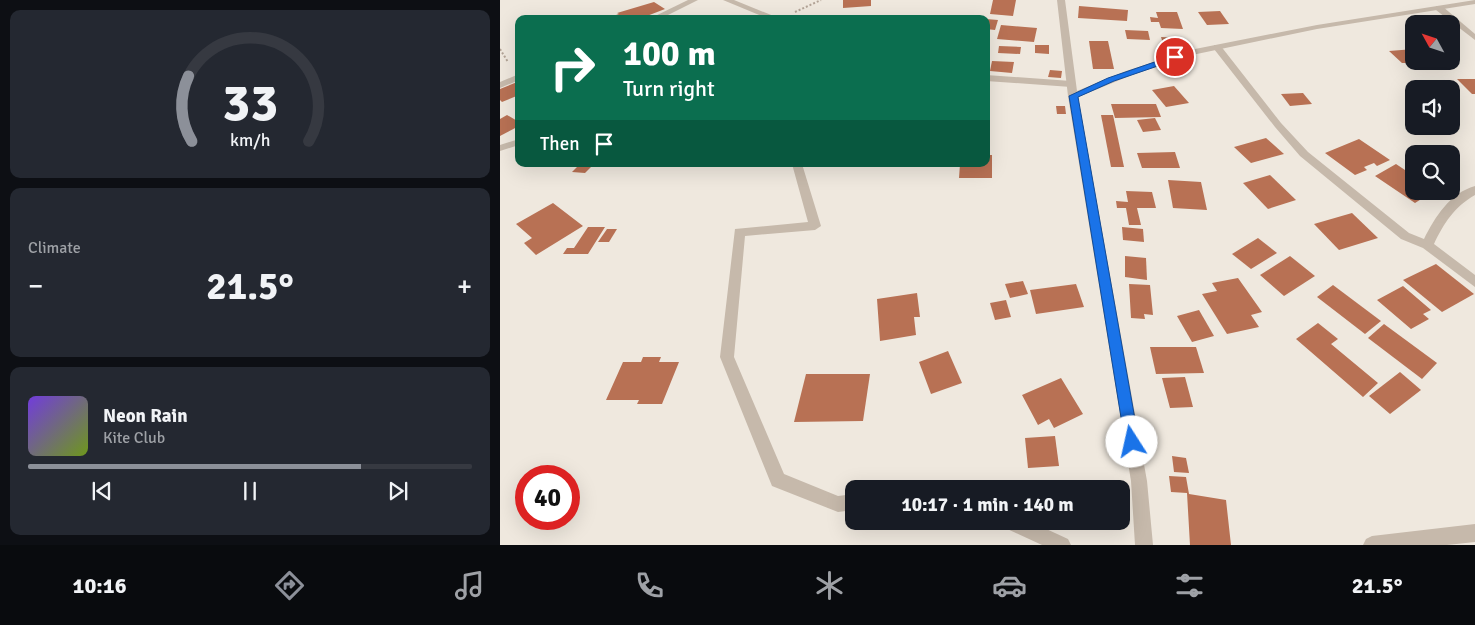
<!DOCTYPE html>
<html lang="en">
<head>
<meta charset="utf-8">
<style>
	:root { --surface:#171b24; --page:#242831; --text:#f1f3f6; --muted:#9ea1a6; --line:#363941; --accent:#8c9099 }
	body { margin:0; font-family:Signika,sans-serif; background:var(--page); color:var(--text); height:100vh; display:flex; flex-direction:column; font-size:19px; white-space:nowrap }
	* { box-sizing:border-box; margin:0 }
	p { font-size:16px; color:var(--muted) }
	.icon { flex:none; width:28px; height:28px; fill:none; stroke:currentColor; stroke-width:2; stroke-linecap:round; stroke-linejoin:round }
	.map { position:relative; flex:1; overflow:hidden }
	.side { display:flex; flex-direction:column; gap:10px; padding:10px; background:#0d0f14; width:500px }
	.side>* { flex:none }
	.guide { position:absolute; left:15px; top:15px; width:475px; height:152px; border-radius:10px; box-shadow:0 5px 20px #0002; background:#0b6e4f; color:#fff; overflow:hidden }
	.needle { width:32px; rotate:310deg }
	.controls { position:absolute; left:905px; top:15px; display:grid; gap:10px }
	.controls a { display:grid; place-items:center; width:55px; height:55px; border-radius:10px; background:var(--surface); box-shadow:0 5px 20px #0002; font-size:25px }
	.speed { position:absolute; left:15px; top:465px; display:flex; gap:10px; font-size:25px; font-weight:700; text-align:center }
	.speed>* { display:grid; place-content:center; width:65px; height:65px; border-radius:50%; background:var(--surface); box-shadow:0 5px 20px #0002; line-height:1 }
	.speed .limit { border:8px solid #d22; background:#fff; color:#111 }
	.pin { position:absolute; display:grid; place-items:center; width:42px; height:42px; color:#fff; margin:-21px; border:2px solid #fff; border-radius:50%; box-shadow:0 1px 5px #0007 }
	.me { position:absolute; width:55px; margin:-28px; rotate:350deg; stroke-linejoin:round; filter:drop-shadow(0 0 4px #0008) }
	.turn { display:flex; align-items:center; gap:18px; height:105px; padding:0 25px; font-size:22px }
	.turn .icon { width:65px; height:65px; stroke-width:2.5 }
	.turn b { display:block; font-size:35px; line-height:42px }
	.then { display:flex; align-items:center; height:48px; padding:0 25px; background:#0003; gap:10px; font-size:19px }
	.big { font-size:38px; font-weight:700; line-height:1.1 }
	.side .tile { flex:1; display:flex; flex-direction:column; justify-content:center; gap:8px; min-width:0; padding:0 18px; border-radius:10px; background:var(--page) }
	.side .dial { align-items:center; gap:0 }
	.dial svg { height:130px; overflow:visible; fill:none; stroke:var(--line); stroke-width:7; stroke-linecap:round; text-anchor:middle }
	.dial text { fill:var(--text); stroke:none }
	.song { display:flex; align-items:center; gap:15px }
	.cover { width:60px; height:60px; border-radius:8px; background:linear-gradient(135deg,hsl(260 70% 55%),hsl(80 70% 35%)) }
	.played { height:5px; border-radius:2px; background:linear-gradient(90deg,var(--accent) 75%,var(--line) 75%) }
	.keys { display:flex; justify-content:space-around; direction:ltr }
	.heat { display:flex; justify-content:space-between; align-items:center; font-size:28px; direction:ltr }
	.trip { position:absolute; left:345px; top:480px; width:285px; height:50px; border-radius:10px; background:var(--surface); box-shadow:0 5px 20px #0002; font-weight:700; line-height:50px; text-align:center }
	.tab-bar { display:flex; height:80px; justify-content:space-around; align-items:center; background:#090b0e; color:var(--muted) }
	.tab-bar .icon { width:35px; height:35px }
	.tab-bar .current { color:var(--accent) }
	.tab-bar b { font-size:22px; color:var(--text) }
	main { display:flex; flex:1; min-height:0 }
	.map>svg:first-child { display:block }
	.building { fill:#b87154 }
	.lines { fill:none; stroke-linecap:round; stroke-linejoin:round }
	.path { stroke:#b2a396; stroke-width:2; stroke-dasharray:2 2; stroke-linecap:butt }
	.minor { fill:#c6b9ab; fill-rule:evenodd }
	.tertiary { fill:#c6b9ab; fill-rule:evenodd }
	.route { fill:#1a73e8; stroke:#114b97 }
</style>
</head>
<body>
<main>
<section class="side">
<div class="tile dial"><svg viewBox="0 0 100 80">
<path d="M14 69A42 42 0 1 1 86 69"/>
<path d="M14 69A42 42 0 0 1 12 29" stroke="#8c9099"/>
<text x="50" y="56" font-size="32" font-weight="700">33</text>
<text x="50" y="72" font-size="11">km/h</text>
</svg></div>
<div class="tile"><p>Climate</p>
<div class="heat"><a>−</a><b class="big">21.5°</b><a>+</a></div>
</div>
<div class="tile">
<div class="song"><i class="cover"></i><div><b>Neon Rain</b><p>Kite Club</p></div></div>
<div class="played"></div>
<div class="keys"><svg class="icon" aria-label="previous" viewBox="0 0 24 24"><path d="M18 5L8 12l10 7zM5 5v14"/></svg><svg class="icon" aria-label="pause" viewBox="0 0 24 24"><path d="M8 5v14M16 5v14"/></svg><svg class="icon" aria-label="next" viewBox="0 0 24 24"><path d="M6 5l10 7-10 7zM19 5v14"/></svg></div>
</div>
</section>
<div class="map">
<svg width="975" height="545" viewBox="0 0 975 545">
	<rect width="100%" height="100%" fill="#efe8de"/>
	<g class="building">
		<path d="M343 0H371V6L343 8Z"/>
		<path d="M493 0H516L513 16 490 14Z"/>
		<path d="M154 2 165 9 139 19H116L113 16 119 14 117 13Z"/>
		<path d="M579 6 628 10 627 21 578 18Z"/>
		<path d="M720 11 729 24 707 25 698 12Z"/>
		<path d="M656 12H677L683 29 661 28 659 22H651L650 17 658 18Z"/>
		<path d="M486 19 498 20 495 30 486 29Z"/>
		<path d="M501 25 537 28 534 42 497 39Z"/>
		<path d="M625 30 648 31 650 40 627 39Z"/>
		<path d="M661 37 683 38 686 47H664Z"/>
		<path d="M589 41H608L614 69H593Z"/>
		<path d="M535 45H549V54L535 53Z"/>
		<path d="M499 46 521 47 520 54 498 53Z"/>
		<path d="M914 49V61H927L932 66 911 67 906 63H902L889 51Z"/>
		<path d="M492 61 514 62 512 73 490 71Z"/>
		<path d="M550 70 562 71 561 78 548 77Z"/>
		<path d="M957 79H975V94H972Z"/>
		<path d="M17 82 19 84V95L2 102 0 100V89Z"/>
		<path d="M674 86 689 103 666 107 652 90Z"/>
		<path d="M803 93 812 104 790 106 781 94Z"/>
		<path d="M611 104H656L661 117 615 118Z"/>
		<path d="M556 106H565L566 114H557Z"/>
		<path d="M7 115 19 122V126L0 136V119Z"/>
		<path d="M601 115H613L624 167H611Z"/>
		<path d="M655 118 661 130 643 132 637 120Z"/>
		<path d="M766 138 784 154 751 163 734 147Z"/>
		<path d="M859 139 890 160 877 166 874 163 864 167 867 170 855 175 825 153Z"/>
		<path d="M675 152 680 168H642L637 153Z"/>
		<path d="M486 155H492V178H459L460 164H486Z"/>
		<path d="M80 164H83L93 165 85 173 72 172Z"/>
		<path d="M896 164 914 176V191H934L915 203 875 176Z"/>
		<path d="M770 175 796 200 768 209 743 183Z"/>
		<path d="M668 180 701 182 707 210 673 208Z"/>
		<path d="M626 191 652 192 656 208H637L641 225H629L626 208H617L616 201 628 202Z"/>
		<path d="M53 203 83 226 36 255 24 243 32 238 16 224Z"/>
		<path d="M852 213 878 238 839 250 814 224Z"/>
		<path d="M88 227H105L88 254H63L67 248H74Z"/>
		<path d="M622 227 643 229 644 242 623 240Z"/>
		<path d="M107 229H117L109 242H98Z"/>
		<path d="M758 238 777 253 751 269 732 254Z"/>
		<path d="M625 256 646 258 647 280 625 277Z"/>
		<path d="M790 256 815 276 784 296 760 275Z"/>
		<path d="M936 264 974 294 942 312 903 280Z"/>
		<path d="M738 278 762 312 751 315 759 327 727 334 702 294 717 291 712 283Z"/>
		<path d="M523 281 528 294 510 298 505 284Z"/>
		<path d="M576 284 584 307 536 314 530 290Z"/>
		<path d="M629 284 650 285 653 315 644 314 645 319 631 318Z"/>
		<path d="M833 285 881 321 865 334 817 297Z"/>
		<path d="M903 286 931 310 923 314 929 319 911 329 877 300Z"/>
		<path d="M417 293 420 317H414L416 335 380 341 377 299Z"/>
		<path d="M506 300 511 317 495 320 490 303Z"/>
		<path d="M699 310 714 336 692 342 677 316Z"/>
		<path d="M818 323 838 339 831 344 878 383 863 397 796 339Z"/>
		<path d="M884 324 937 363 922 379 868 338Z"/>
		<path d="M650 347H696L704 373 656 374Z"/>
		<path d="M448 351 462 383 431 394 419 362Z"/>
		<path d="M143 357H161L159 362H179L162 404H137L139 400H106L123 362H141Z"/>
		<path d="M900 372 921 390 890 414 869 396Z"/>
		<path d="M306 374H370L363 421 294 422Z"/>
		<path d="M685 377 693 407 670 408 662 378Z"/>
		<path d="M561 378 583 414 554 428 549 419 538 425 522 395Z"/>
		<path d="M555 436 559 466 528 468 525 438Z"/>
		<path d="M672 456 686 458 689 473 674 472Z"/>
		<path d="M669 476 686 477 689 494 726 500 731 545H690L687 493 671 492Z"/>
	</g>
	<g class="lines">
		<g class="path">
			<path d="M295 12 321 0"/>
			<path d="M0 49 8 62"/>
		</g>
		<g class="minor">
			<path d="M188 0H198L160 19H149Z"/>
			<path d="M223 0H234L281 19H269Z"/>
			<path d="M936 6H942L975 34V40L936 10Z"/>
			<path d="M714 45H720L781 123 808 152 909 233 924 239C935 217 950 193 975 186V195C954 207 944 223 934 244L975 275V287L923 248 901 239 800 156 775 127 714 49Z"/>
			<path d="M19 74V80L0 88V82Z"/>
			<path d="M486 75 571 81 576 84 571 87 486 81Z"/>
			<path d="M19 139V145L0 151V145Z"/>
			<path d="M292 164H302L321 226 315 230 245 236 234 357 284 474 338 496 354 494V510L338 512 272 486 220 357 235 229 308 222Z"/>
			<path d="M501 521H529L568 539 571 545H542L503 527Z"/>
			<path d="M975 524V542L947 545H863L866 539 872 536Z"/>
		</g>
		<path class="tertiary" d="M557 0H565L577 91 626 71 690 50 817 25 975 0V4L817 29 692 55 632 75 578 97 647 481 653 545H635L631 481 568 96Z"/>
	</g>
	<path class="route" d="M675 55 678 56V59L614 81 578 97 639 442 637 447 632 449 627 447 625 442 569 96 608 78Z"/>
</svg>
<div class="controls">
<a><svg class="needle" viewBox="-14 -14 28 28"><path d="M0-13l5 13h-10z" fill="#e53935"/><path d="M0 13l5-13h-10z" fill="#9ea1a6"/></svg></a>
<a><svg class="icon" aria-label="sound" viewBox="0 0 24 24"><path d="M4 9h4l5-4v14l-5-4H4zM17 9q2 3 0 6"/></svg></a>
<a><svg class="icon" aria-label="search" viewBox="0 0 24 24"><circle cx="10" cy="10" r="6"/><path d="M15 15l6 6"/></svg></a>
</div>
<div class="speed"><div class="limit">40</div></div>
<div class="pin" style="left:675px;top:57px;background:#d93025"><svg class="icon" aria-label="arrive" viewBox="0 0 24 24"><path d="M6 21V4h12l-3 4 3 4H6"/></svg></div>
<svg class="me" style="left:632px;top:442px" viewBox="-20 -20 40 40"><circle r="19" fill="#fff"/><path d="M0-13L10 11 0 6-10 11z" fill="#1a73e8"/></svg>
<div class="trip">10:17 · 1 min · 140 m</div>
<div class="guide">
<div class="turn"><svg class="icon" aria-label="right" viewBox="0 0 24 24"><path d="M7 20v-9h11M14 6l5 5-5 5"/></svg><div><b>100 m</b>Turn right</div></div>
<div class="then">Then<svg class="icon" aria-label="arrive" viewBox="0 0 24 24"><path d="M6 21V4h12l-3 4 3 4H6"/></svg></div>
</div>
</div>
</main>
<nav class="tab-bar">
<b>10:16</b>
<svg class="icon current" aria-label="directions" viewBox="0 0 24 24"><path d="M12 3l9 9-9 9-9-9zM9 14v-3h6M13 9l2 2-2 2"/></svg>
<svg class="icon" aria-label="music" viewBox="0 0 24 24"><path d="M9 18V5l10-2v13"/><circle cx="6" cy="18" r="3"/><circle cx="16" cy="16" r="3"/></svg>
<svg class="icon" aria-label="phone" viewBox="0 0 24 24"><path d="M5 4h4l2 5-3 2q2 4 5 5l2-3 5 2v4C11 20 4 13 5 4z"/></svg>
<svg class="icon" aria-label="climate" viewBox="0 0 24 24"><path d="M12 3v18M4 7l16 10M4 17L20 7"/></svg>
<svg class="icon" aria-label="car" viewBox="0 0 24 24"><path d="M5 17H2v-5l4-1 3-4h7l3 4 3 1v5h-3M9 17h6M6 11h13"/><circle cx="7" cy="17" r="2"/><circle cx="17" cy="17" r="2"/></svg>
<svg class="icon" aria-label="filters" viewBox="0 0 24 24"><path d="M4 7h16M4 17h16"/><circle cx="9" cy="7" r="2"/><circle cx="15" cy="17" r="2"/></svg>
<b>21.5°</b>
</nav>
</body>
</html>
